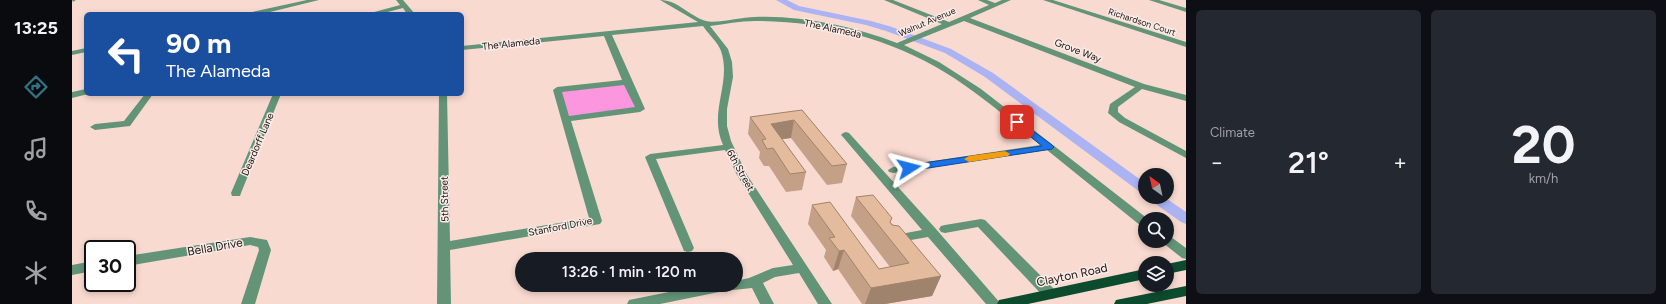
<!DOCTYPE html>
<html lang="en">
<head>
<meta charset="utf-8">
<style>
	:root { --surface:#171b24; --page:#242831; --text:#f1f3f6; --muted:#9ea1a6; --accent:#317385 }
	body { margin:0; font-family:Figtree,sans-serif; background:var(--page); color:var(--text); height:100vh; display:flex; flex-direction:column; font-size:15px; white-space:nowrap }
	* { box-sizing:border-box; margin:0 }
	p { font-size:13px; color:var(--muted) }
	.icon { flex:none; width:22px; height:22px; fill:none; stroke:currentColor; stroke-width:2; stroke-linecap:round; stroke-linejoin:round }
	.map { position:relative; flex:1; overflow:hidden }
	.panel { display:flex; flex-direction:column; gap:10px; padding:10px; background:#0d0f14; width:480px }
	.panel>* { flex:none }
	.guide { position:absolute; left:12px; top:12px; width:380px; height:84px; border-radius:6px; box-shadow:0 2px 6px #0003; background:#1a4fa0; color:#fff; overflow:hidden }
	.needle { width:26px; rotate:327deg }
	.tools { position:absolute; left:1066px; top:168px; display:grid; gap:8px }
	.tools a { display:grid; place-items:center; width:36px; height:36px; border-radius:50%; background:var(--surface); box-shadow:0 2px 6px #0003; font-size:20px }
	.speed { position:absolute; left:12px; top:240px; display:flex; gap:8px; font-size:20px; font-weight:700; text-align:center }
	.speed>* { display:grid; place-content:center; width:52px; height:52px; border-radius:50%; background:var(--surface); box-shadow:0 2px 6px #0003; line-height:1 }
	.speed .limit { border:2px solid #111; border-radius:6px; background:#fff; color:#111 }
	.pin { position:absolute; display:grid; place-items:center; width:34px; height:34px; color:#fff; margin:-17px; border-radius:8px; box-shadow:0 2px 6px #0006 }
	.me { position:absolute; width:44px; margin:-22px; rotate:81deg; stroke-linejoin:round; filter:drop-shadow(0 0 3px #0008) }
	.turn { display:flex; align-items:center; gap:14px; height:84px; padding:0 16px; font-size:18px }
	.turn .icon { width:52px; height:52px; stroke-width:2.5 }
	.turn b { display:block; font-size:28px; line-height:34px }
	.big { font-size:30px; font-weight:600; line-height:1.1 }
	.panel .card { flex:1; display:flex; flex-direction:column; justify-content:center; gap:6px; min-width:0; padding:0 14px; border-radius:6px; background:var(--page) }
	.panel .dial { align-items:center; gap:0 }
	.dial b { font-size:52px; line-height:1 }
	.heat { display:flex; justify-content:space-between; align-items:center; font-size:22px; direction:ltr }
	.panel .tiles { flex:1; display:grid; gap:10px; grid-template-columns:repeat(2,1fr) }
	.trip { position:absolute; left:443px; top:252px; width:228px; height:40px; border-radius:20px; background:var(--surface); box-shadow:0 2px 6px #0003; font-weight:600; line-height:40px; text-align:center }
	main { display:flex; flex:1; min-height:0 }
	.tabs { display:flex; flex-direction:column; width:72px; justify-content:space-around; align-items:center; background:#090b0e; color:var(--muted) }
	.tabs .icon { width:28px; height:28px }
	.tabs .active { color:var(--accent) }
	.tabs b { font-size:18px; color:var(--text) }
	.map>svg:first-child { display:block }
	.green { fill:#fc96df }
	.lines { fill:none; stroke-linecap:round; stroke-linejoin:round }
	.canal { fill:#abb3f3; fill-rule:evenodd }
	.minor { fill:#639478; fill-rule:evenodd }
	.major { fill:#0d4b2f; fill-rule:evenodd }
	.wall { fill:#c4a186 }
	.shaded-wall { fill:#a0836d }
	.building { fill:#e4bb9c; stroke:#a0836d }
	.route { fill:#1a73e8; stroke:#114b97 }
	.slow { fill:#f59e0b }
	.labels { text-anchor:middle; stroke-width:3; stroke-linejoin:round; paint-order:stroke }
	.far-street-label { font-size:9px; fill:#22100b; stroke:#f7ece9 }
	.street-label { font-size:10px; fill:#22100b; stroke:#f7ece9 }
	.near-street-label { font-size:12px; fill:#22100b; stroke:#f7ece9 }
</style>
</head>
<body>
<main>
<nav class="tabs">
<b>13:25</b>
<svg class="icon active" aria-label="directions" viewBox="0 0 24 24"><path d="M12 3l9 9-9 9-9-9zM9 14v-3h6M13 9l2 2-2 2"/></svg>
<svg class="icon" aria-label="music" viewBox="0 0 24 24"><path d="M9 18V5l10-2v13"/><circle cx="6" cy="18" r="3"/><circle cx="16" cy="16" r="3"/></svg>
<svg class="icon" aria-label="phone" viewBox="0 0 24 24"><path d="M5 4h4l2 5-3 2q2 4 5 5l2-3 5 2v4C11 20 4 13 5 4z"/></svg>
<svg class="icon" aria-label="climate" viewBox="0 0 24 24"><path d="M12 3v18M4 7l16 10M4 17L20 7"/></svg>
</nav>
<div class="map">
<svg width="1114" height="304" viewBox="0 0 1114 304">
	<rect width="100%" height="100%" fill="#f9dad0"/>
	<path class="green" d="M555 82 568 109 495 119 485 90Z"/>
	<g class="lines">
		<g class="canal">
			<path d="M704 0H715L727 6 799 21 820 27 879 49 921 73 1073 183V193L1068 192 913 77 873 53 814 31 794 25 722 10Z"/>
			<path d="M1076 197H1092L1114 212V224L1109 222 1078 200Z"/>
		</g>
		<g class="minor">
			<path d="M0 0H4L1 2Z"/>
			<path d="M235 0H247L190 14H176L180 12Z"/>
			<path d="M324 0H331L343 14H335L331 8 308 14H295L328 5Z"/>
			<path d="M588 0C606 0 617 16 634 21 643 24 671 17 682 17 730 15 780 26 825 43L870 24 812 0H821L877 22 917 5 906 0H915L923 3 930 0H939L898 18 1072 84 1114 95V101L1070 89 1046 107V112L1053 118 1114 151V158L1047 122 1036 113 1038 104 1063 87 892 21 832 45 867 62 909 89 1076 219H1073V227L1069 226 975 150 821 173 817 172 816 170 821 167 968 145C938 120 908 94 874 73 817 38 750 21 683 21 668 21 653 24 638 26L656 49 660 62 661 77 655 109V126L659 141 675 175 760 304H746L727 273 703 277 691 283 702 304H688L680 288 652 291 588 304H555L557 300 632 285H664V281L677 278 701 268 721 265 665 175 653 150 584 159 622 248 620 251 616 252 612 251 573 157 578 154 651 145C636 112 660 83 649 51 646 42 636 34 631 26L540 35 573 109 568 112 499 121 530 221 528 224 378 250 379 304H365L367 94H375L378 241 517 218 481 90 485 87 550 80 532 36 390 50V46L626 22ZM552 85 563 107 497 116 490 92Z"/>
			<path d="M971 0H981L1114 42V47Z"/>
			<path d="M1077 0H1087L1114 8V12Z"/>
			<path d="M14 48V52L0 55V51Z"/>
			<path d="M14 89V94H16L0 98V92Z"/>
			<path d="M73 94H81L58 126 23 130 18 127 23 124 52 121Z"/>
			<path d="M201 94H209L169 193 168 196H160L159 193Z"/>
			<path d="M774 132 777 133 864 229 929 304H914L856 237 822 243 818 242 816 239 818 236 850 230 771 137 769 135 771 133Z"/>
			<path d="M909 219 913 220 983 290 985 294 983 298 978 299 973 298 906 227 873 233 869 232 867 229 869 226 873 225Z"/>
			<path d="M1095 236 1099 237 1114 248V259L1110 258 1091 243 1090 241H1095Z"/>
			<path d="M178 237 195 240 199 250 183 304H169L187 250 186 247 178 245 55 266V256Z"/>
			<path d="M21 261V271L0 275V265Z"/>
		</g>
		<g class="major">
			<path d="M1114 260V270L1095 274V264Z"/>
			<path d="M1073 269V279L956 304H925L927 300 932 299Z"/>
			<path d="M1114 286V296L1075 304H1042L1044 300Z"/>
		</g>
	</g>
	<g class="wall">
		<path d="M730 110 775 164 770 183 755 185 719 138 710 139 734 172 730 190 714 192 697 166H692L687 158 688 152 676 134 678 117Z"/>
		<path d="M784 197 818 222 869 276 860 296 813 304H790L766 269 761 271 752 257 754 250 736 224 740 205 807 269 818 267 779 216Z"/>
	</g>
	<g class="shaded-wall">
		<path d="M722 120 719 138 696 141 699 124Z"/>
		<path d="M772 250 766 269 761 271 767 251Z"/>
		<path d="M869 276 860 296 813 304H793L799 288Z"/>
	</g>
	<g class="building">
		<path d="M730 110 775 164 760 166 722 120 699 124 734 172 718 174 701 148 695 149 690 140 694 139 678 117Z"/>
		<path d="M801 195 820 218 818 222 820 225 827 226 869 276 799 288 772 250 767 251 757 238 763 237 740 205 758 202 807 269 837 263 784 197Z"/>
	</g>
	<path class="route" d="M945 119 980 145 982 147 980 149 837 171 832 168 837 165 970 146 942 123 941 122 942 120Z"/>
	<path class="slow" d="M933 151 938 154 936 156 897 162 892 159 897 156Z"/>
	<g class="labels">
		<g class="far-street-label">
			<text transform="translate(855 22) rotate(-23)" y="3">Walnut Avenue</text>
			<text transform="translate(1070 22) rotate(18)" y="3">Richardson Court</text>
		</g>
		<g class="street-label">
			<text transform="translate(761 28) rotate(12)" y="4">The Alameda</text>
			<text transform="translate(439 43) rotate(-6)" y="4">The Alameda</text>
			<text transform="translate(1006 50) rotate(21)" y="4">Grove Way</text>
			<text transform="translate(185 144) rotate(-67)" y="4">Deardorff Lane</text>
			<text transform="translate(669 170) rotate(61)" y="4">6th Street</text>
			<text transform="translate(372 199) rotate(-91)" y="4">5th Street</text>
			<text transform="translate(488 226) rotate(-11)" y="4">Stanford Drive</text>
		</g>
		<g class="near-street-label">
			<text transform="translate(143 247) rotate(-10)" y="4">Bella Drive</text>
			<text transform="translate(1000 275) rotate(-12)" y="4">Clayton Road</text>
		</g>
	</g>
</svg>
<div class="tools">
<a><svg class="needle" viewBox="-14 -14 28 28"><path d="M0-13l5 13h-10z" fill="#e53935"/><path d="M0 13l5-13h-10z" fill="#9ea1a6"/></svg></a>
<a><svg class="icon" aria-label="search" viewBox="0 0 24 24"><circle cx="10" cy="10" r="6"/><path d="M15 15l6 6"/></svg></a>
<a><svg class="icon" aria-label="layers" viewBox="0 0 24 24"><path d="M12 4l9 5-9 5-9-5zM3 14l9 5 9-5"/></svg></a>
</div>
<div class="speed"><div class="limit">30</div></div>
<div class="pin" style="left:945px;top:122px;background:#d93025"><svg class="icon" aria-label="arrive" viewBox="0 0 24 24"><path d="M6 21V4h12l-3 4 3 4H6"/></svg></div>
<svg class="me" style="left:837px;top:168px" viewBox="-20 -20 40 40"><path d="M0-17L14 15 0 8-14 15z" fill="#1a73e8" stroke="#fff" stroke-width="4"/></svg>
<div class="trip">13:26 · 1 min · 120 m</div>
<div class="guide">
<div class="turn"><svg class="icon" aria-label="left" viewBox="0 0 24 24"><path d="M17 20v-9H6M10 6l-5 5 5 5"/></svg><div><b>90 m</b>The Alameda</div></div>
</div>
</div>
<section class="panel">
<div class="tiles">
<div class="card"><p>Climate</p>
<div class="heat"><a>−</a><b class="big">21°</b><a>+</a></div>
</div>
<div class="card dial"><b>20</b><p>km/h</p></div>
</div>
</section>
</main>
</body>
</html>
